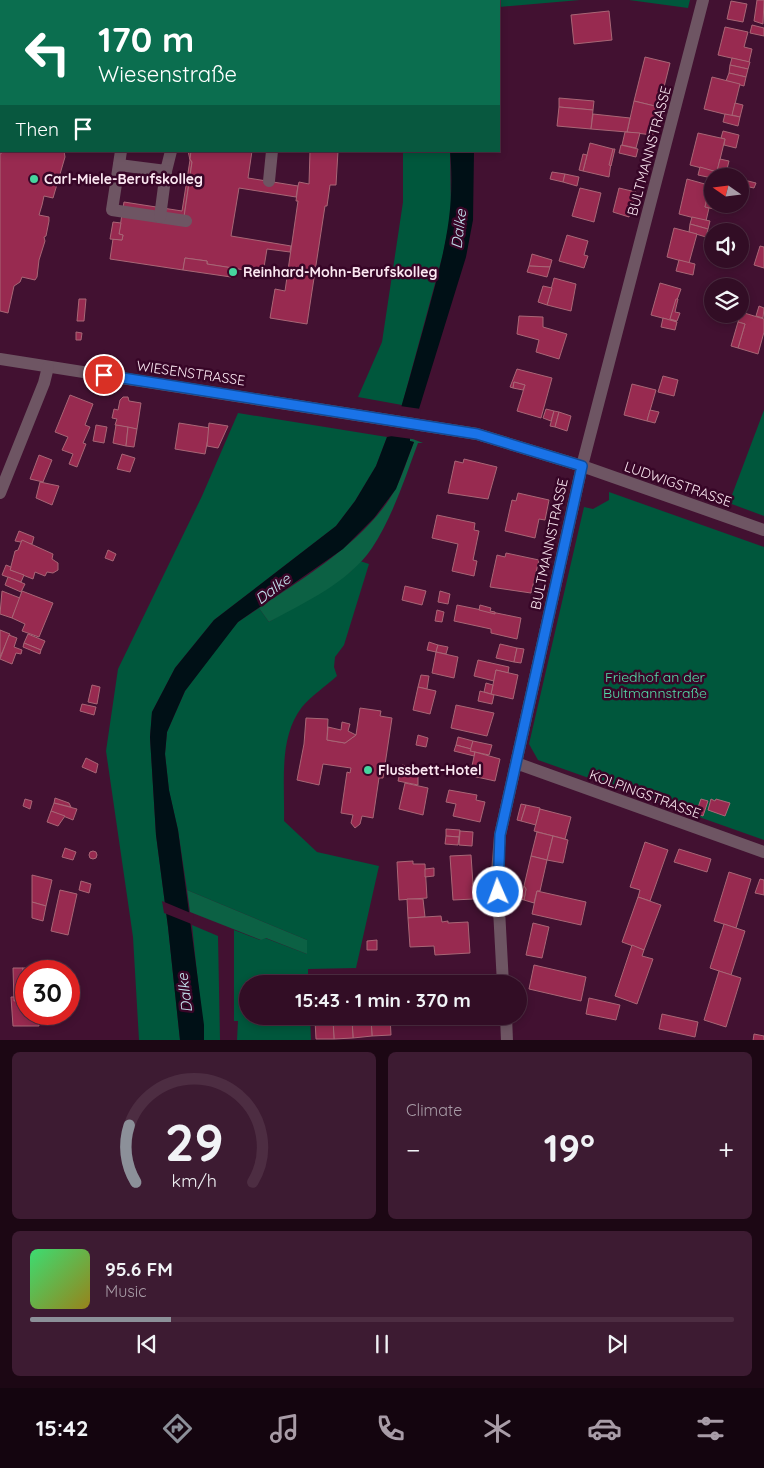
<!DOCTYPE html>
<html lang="en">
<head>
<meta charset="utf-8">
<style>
	:root { --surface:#320d25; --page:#3d1b32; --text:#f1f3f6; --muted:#a89ca7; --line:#4d2d42; --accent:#8c9099 }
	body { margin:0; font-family:Quicksand,sans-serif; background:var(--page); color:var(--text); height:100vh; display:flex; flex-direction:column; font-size:19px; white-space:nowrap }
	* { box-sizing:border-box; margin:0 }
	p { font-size:16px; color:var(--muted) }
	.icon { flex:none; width:28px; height:28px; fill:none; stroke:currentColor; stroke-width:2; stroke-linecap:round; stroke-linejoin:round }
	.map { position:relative; height:1040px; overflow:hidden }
	.panel { display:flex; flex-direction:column; gap:12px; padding:12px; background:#1c0714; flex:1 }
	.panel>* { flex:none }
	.top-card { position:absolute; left:0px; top:0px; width:500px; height:152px; box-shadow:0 2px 8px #0003,0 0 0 1px var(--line); background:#0b6e4f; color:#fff; overflow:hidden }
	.needle { width:32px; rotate:284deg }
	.fabs { position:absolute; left:704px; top:168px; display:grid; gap:10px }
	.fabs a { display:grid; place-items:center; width:45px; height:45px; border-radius:50%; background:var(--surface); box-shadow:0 2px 8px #0003,0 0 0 1px var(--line); font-size:25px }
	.speed { position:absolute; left:15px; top:960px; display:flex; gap:10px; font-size:25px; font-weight:700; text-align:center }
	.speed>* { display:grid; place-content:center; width:65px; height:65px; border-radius:50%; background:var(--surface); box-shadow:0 2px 8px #0003,0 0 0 1px var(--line); line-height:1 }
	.speed .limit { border:8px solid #d22; background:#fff; color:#111 }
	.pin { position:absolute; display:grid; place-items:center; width:42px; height:42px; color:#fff; margin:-21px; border:2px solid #fff; border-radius:50%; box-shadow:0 1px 5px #0007 }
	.me { position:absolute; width:55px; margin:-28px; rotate:358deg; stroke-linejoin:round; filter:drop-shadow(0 0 4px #0008) }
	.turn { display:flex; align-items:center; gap:18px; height:105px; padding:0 15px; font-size:22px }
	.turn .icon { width:65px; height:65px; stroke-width:2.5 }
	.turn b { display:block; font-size:35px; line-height:42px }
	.then { display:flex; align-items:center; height:48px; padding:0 15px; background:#0003; gap:10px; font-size:19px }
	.big { font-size:38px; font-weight:700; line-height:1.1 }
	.panel .widget { flex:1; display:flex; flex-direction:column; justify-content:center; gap:8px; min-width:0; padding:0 18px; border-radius:8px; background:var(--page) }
	.panel .dial { align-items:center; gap:0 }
	.dial svg { height:130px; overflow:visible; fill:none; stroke:var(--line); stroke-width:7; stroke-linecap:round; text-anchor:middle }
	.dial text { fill:var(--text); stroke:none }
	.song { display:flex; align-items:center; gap:15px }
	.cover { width:60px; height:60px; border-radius:8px; background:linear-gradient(135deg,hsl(140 70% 55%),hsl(50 70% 35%)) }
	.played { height:5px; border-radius:2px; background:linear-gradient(90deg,var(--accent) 20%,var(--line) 20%) }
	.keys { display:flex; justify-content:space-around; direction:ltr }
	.heat { display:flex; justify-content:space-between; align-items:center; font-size:28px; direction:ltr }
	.panel .tiles { flex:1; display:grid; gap:12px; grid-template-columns:1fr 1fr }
	.widget:last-child { grid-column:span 2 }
	.trip { position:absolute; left:239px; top:975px; width:288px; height:50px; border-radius:25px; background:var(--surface); box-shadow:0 2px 8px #0003,0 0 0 1px var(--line); font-weight:700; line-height:50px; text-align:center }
	.menu { display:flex; height:80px; justify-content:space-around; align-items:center; background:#14050f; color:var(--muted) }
	.menu .icon { width:35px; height:35px }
	.menu .on { color:var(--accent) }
	.menu b { font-size:22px; color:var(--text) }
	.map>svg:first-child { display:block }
	.green { fill:#00573c }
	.forest { fill:#0c6144 }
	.water { fill:#001016 }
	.pier { fill:#421131 }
	.building { fill:#982a50; stroke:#a86676 }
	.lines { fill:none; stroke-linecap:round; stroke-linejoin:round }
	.street { stroke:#6e5563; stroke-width:12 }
	.route-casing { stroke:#114b97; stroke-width:12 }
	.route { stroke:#1a73e8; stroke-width:9 }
	.poi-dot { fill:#46d49e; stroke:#370627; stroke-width:2 }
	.labels { text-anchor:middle; stroke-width:5; stroke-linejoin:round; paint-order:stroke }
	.street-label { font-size:14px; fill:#fbe7f1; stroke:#370627 }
	.poi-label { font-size:14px; font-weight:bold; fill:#fbe7f1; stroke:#370627; text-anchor:start }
	.park-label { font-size:14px; fill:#55dfa9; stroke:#370627 }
	.water-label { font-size:15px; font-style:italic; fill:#c5e3ef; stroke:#370627 }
</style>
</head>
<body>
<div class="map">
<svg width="764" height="1041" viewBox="0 0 764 1041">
	<rect width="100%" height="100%" fill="#421131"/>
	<g class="green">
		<path d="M439 0H580L499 7V1Z"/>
		<path d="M629 0H690L688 8Z"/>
		<path d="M403 151H450L451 214 443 254 402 405 358 397 382 342 403 202Z"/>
		<path d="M764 410V516L729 503Z"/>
		<path d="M238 413 387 437 376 466 355 501 336 526 214 620 175 668 152 712 150 737 156 835 168 927 180 1040H139L133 937 106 751 118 669 202 496Z"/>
		<path d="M609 492 764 547V840L538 760 529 744 584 507 593 509 609 500Z"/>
		<path d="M360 561 369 564 344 645 335 657 334 667 337 676C326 686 311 696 302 707 278 738 285 784 284 821L317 852 379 866 356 968 308 969V984H248V1016H310L311 1040H237L238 1021H234V930L260 940 265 938 307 954V940L187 890 178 830 169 791 165 754 167 732 185 691 226 636 238 622 259 608 269 622 350 572Z"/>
		<path d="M192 925 218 936 220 1040H204Z"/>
	</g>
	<g class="forest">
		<path d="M410 438 423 443H418C405 478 393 516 372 548 348 583 305 602 269 622L259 608C306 576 368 540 396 488 403 474 408 457 414 442L410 441Z"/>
		<path d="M187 890 307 940V954L266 938 261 940 190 912Z"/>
	</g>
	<path class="water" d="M450 151H474L473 220 466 257 410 438V441L414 442 396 489 374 518 343 549 238 622 185 691 167 732 165 754 169 790 178 830 204 1025V1040H180L168 927 156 835 150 737 152 712 175 668 214 620 336 526 355 501 376 466 387 437 392 436C405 397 415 358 426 319 442 260 456 214 450 151Z"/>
	<g class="pier">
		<path d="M400 406 421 409 412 439 390 436Z"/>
		<path d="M162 901 193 914 194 925 164 913Z"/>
	</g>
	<g class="building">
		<path d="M757 0H764L763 24 754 21Z"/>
		<path d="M731 1 747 4 743 22 727 19Z"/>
		<path d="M609 11 612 40 574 44 571 15Z"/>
		<path d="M752 25 764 28V36L750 33Z"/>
		<path d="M725 27 748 32 744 47 752 49 749 62 718 55Z"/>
		<path d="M645 57 670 63 659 107 634 101Z"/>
		<path d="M732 58 750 62 748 69 730 65Z"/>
		<path d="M730 65 748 69 746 77 729 73Z"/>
		<path d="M729 73 746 77 744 86 726 81Z"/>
		<path d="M712 77 740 84 732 116 704 109Z"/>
		<path d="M559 98 594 101 593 110 559 107Z"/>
		<path d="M634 101 659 107 653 135 627 132Z"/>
		<path d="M735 103 743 105 740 117 732 115Z"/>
		<path d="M559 107 593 110 591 129 557 126Z"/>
		<path d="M593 114 630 118 627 132 591 129Z"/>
		<path d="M725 114 740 117 738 126 723 122Z"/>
		<path d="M723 131 739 135 736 148 724 145 725 139 721 138Z"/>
		<path d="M625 132 640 133 636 148 622 145Z"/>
		<path d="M698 133 725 139 717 172 690 165Z"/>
		<path d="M590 143 613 149 609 177 583 171Z"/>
		<path d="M621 145 638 149 636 157 619 153Z"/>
		<path d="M613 149H615L611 166 609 165Z"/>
		<path d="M5 151H64L65 157 53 198 44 196 42 205 39 215 49 217V221L46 236 44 237 45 241 39 260 37 277 35 280 22 277 20 282 14 286 8 313 0 311V154Z"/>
		<path d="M188 151H191L190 159 192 162 184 217 122 214 124 202 182 211 190 160Z"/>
		<path d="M191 151H252L248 178 298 186 296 197 239 188 231 236 291 246 290 252 267 249 263 273 207 264V261L185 258 183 270 110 259 113 239 122 240 123 235 119 234 122 214 184 217 192 162 190 159Z"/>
		<path d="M310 151H338L336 185H330L327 206H325L307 324 270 318 275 289 285 291 298 201H296L298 186 299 182 309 184Z"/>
		<path d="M583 154 587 155 583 171 579 170Z"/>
		<path d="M720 159 729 161 726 173 717 171Z"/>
		<path d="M700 167 717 172 716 176 712 178 698 175Z"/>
		<path d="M552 172 565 174 563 182 550 179Z"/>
		<path d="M565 174 579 177 577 186 563 182Z"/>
		<path d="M687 179 712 186H710L705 207 709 208 706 221 679 214Z"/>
		<path d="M740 179 756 183 754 188 740 185Z"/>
		<path d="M710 186 712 187V204H716L714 209 705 207Z"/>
		<path d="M580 188 601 193 594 222 572 216Z"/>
		<path d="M619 188 636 192 629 217 613 212Z"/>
		<path d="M692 217 710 221 708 229 690 224Z"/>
		<path d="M113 222 121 223 119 234 123 235 122 240 110 239Z"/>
		<path d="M690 224 708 229 706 237 689 232Z"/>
		<path d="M674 228 697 234 689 263 667 257Z"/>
		<path d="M567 235 588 241 584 255 588 256 584 268 559 261Z"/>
		<path d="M742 242 749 244 747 254 740 252Z"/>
		<path d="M760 246 764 247V268L754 265Z"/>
		<path d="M532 254 552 260 550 267 529 266Z"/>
		<path d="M185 258 207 261V264L233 268 231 277 183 270Z"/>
		<path d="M679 260 695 264 693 275 676 271Z"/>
		<path d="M529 266 550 267 547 277 527 272Z"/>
		<path d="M554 278 576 284 571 311 547 305Z"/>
		<path d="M660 283 681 289 670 319 677 322 651 315Z"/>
		<path d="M543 286 552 288 547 305 538 302Z"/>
		<path d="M79 299H86L84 321H77Z"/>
		<path d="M676 299H678L675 312 680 313 677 321 670 319Z"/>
		<path d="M759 306 764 308 763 318 756 316Z"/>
		<path d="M741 312 764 319V332L758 354 738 348 745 324 738 322Z"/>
		<path d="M519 316 543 317V327L567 334 559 359 536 352 539 340 517 334Z"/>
		<path d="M663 318 677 322 675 330 661 327Z"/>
		<path d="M738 322 745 324 738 348 731 346Z"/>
		<path d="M76 332 82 333 81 340H76Z"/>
		<path d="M517 369 552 378 541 418 517 411 525 385 514 382 513 388 510 387Z"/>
		<path d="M663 376 678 380 674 396 658 392Z"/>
		<path d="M514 382 525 385 523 390 513 388Z"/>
		<path d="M632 384 656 390 647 421 624 415Z"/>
		<path d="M70 395 93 404 85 425 90 427 83 443 86 444 77 467 69 464 73 454 62 450 68 437 55 432Z"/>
		<path d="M123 397H128L129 401 141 403 137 429 115 425 117 419 112 418 114 409 118 410 120 400Z"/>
		<path d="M546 409 554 411 551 421 543 418Z"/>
		<path d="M650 410 659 412 655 423 647 421Z"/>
		<path d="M554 411 559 412 555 427 550 426Z"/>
		<path d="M559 412 571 416 567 431 555 427Z"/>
		<path d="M179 423 210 428 205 454 175 449Z"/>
		<path d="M209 423 228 426 218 448 207 446Z"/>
		<path d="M96 425 107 427 104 443 93 441Z"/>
		<path d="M116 425 128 427 126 446 113 443Z"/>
		<path d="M128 427 137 429 134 447 126 446Z"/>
		<path d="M122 454 135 458 130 472 117 469Z"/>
		<path d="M39 455 52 460 43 482 30 479Z"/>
		<path d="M464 459 497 467 488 499 448 493 455 461 463 463Z"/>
		<path d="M40 482 59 486 52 505 36 498Z"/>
		<path d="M518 493 549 500 545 520 539 519 535 538 505 531 512 500 516 501Z"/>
		<path d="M437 515 475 523 474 530 479 531 473 560 477 561 474 576 452 571 458 544 432 538Z"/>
		<path d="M19 531 34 537 32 544 15 541Z"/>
		<path d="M22 540 53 554 52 559 58 563V570L53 573 47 572 45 576 35 572 33 579 10 570 15 551 18 550Z"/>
		<path d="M108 550 116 554 113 561 105 558Z"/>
		<path d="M506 553 539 560 531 593 490 587 497 555 505 557Z"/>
		<path d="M6 565 11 567 10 570 24 575 21 582 2 575Z"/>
		<path d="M8 577 25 584 21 592 5 585Z"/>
		<path d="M405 586 426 591 422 605 402 600Z"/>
		<path d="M2 591 20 598 12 618 0 614Z"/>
		<path d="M22 591 53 603 39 637 22 631 25 624 12 618Z"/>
		<path d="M440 591 450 594 448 604 438 602Z"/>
		<path d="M457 605 521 618 517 639 491 633V629L454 621Z"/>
		<path d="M480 605 491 608 490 611 495 612V614L479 610Z"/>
		<path d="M437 610 444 612 442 622 435 621Z"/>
		<path d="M0 630 10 634 0 657Z"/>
		<path d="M28 634 45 641 41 650 24 643Z"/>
		<path d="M9 635 17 638 14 647 22 650 21 654 16 653 12 664 0 659Z"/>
		<path d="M429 642 438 645 436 652 427 650Z"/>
		<path d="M24 643 41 650 40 654 23 647Z"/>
		<path d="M500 644 517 648 514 662 496 658Z"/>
		<path d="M438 645 448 647 446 654 436 652Z"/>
		<path d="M517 648 524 649 521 663 514 662Z"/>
		<path d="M436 652 458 657 454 678 432 673Z"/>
		<path d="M478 660 509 667 508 673 496 670 494 681 474 676Z"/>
		<path d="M496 670 518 675 513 699 491 694Z"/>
		<path d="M421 675 429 676 427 689 418 687Z"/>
		<path d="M486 683 493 685 491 694 484 692Z"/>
		<path d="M92 685 100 687 97 704 88 702Z"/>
		<path d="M418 687 436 691 430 714 413 710Z"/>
		<path d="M480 691 494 695 492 704 478 701Z"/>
		<path d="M82 704 96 707 94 715 80 711Z"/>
		<path d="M456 705 494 713 487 736 451 728Z"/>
		<path d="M360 708 381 711 380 716 392 718 383 778H379L373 818 362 816 360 824 355 828 351 823 353 815 341 813 347 772 350 773 351 768 323 764 319 785 297 780 304 744 306 718 328 719 327 740 345 743 356 735Z"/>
		<path d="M342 722 350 724 348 731 356 735 345 743 327 740 328 727 341 730Z"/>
		<path d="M418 735 428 738 426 747 416 745Z"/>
		<path d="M458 737 473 741 471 749 456 745Z"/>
		<path d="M473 741 492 745 489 755 470 751Z"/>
		<path d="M456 745 471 749 470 751 475 752 474 756 454 751Z"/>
		<path d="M475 752 500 759 495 781 463 774 465 764 472 766Z"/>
		<path d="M86 758 98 764 96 773 82 767Z"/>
		<path d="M402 765 418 769V785L398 781Z"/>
		<path d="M405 783 428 788 423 815 399 809Z"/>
		<path d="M449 790 477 795 476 800 485 802 480 822 453 816 456 804 446 802Z"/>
		<path d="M55 798 69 803 71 807 54 803Z"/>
		<path d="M25 799 32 801 30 809 23 806Z"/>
		<path d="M701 799 708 801 703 816 696 813Z"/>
		<path d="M711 799 715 801 716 799 730 803 725 816 708 810Z"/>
		<path d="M54 803 77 809 73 820 51 811Z"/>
		<path d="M521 804 526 805 521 821 517 820Z"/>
		<path d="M526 805 540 808 536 825 521 821Z"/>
		<path d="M540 809 571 817 565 839 534 831Z"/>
		<path d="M51 811 65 816 58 826 47 822Z"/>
		<path d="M446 829 460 830 459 837 446 836Z"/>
		<path d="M460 831 473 832 472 846 459 845Z"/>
		<path d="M537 832 553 836 547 860 531 856Z"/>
		<path d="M446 836 459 837 458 845 445 844Z"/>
		<path d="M553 836 568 840 563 863 547 860Z"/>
		<path d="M645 842 668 850 650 901 638 897 640 890 630 887Z"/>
		<path d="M65 848 76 852 73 860 62 857Z"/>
		<path d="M679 849 711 859 707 872 674 862Z"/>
		<circle cx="93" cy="855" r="4"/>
		<path d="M471 855 474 899 453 900 450 856Z"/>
		<path d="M531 856 547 860 540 891H537L534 903 524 900 526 889 524 886Z"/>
		<path d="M413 861V864H425L427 898 399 900 397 862Z"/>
		<path d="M434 868V876L425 877V869Z"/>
		<path d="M729 872 751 879 736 928 714 921Z"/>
		<path d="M32 875 52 880 46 906 32 902Z"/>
		<path d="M760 879 764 880V895L755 893Z"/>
		<path d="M81 881 91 884 89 893 79 890Z"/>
		<path d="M524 886 526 889 524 900 520 899Z"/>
		<path d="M60 890 77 894 68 935 51 931Z"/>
		<path d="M537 891 586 902 581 925 532 914Z"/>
		<path d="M638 897 661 905 644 950 622 942Z"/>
		<path d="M407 899H423L425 917 408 918Z"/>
		<path d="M32 902 46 906 43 921 32 918Z"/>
		<path d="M441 916 442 922 448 921V923L468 922 470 953 435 955 434 946 410 947 408 918Z"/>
		<path d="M533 923 549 927 542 958 526 955Z"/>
		<path d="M724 924 745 931 731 975 710 968Z"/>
		<path d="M377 940V950H367V941Z"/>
		<path d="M632 945 644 950 642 956 653 959 637 1004 615 996Z"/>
		<path d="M534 965 586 977 581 1001 529 989Z"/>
		<path d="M13 968H23V971H51H26V1000L14 1001Z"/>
		<rect x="23" y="968" width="31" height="3"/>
		<path d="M719 971 741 978 726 1027 704 1020Z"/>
		<path d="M471 978V984H452V979Z"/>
		<path d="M432 979H452V984H433Z"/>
		<path d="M432 979 433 984H413V980Z"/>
		<path d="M413 980V984H396V981Z"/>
		<path d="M11 997H14V1001L26 1000V1014H39V1026H13Z"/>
		<path d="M589 998 620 1005 616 1020 586 1014Z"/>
		<path d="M662 1014 698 1022 695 1037 659 1029Z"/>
		<path d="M390 1016 391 1035 372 1036 371 1017Z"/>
		<path d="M371 1017 372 1036 353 1038 352 1018Z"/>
		<path d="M352 1018 353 1038 334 1039 333 1019Z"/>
		<path d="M333 1019 334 1039H316L315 1020Z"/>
		<path d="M754 1034 764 1036V1041H753Z"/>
	</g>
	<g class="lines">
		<g class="street">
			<path d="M127 0 128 1"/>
			<path d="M171 0 179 1"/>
			<path d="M233 1V0"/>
			<path d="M121 151 112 210 186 221"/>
			<path d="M119 165 166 171 171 151"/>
			<path d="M269 181 272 151"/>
			<path d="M160 217 166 171"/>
			<path d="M0 359 477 434 582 466 764 530"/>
			<path d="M0 493 44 383 48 367"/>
			<path d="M516 763 764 852"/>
			<path d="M503 984 497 872 500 835 582 466 703 0"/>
			<path d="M506 1016 507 1041"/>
		</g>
	</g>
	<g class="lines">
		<defs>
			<path id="route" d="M104 375 477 434 582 466 500 835 498 892"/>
		</defs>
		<use href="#route" class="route-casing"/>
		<use href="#route" class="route"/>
	</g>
	<g class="poi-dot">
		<circle cx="34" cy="179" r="5"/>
		<circle cx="233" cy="272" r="5"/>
		<circle cx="368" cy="770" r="5"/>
	</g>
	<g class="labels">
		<g class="street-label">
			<text transform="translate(649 151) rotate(-75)" y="5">BULTMANNSTRASSE</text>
			<text transform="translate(191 373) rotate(8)" y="5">WIESENSTRASSE</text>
			<text transform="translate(678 484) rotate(19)" y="5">LUDWIGSTRASSE</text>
			<text transform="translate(549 544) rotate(-78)" y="5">BULTMANNSTRASSE</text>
			<text transform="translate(645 794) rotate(20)" y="5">KOLPINGSTRASSE</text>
		</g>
		<g class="poi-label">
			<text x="44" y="184">Carl-Miele-Berufskolleg</text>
			<text x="243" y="277">Reinhard-Mohn-Berufskolleg</text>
			<text x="378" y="775">Flussbett-Hotel</text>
		</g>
		<g class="park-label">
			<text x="655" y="682">Friedhof an der<tspan x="655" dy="16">Bultmannstraße</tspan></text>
		</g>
		<g class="water-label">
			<text transform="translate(459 229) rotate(-83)" y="5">Dalke</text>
			<text transform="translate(273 589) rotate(-37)" y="5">Dalke</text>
			<text transform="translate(185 993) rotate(-97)" y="5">Dalke</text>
		</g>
	</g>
</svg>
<div class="fabs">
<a><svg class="needle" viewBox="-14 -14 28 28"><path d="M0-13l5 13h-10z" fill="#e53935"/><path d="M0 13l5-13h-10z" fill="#a89ca7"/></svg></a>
<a><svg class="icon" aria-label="sound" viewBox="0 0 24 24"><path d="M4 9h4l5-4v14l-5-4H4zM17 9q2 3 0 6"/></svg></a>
<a><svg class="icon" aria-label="layers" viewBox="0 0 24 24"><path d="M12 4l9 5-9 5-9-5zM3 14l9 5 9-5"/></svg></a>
</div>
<div class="speed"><div class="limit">30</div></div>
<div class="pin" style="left:104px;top:375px;background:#d93025"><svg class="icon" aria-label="arrive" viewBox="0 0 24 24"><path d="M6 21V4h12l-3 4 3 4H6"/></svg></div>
<svg class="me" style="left:498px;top:892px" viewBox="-20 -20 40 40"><circle r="17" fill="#1a73e8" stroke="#fff" stroke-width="3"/><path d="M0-11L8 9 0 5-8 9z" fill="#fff"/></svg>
<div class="trip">15:43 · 1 min · 370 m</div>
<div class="top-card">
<div class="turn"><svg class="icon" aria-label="left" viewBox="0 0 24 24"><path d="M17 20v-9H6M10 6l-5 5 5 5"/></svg><div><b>170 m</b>Wiesenstraße</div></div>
<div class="then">Then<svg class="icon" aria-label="arrive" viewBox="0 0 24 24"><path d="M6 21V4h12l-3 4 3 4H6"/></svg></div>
</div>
</div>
<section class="panel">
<div class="tiles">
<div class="widget dial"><svg viewBox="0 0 100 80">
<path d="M14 69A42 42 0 1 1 86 69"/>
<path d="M14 69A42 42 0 0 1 10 34" stroke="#8c9099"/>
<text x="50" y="56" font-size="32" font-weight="700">29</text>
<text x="50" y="72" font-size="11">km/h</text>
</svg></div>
<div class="widget"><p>Climate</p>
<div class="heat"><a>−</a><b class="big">19°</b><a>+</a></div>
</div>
<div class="widget">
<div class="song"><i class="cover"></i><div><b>95.6 FM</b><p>Music</p></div></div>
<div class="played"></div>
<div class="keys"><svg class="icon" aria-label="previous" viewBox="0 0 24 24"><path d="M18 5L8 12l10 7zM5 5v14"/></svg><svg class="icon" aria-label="pause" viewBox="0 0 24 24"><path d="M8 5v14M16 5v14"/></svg><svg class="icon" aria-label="next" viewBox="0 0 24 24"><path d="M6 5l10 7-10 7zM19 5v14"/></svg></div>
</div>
</div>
</section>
<nav class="menu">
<b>15:42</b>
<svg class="icon on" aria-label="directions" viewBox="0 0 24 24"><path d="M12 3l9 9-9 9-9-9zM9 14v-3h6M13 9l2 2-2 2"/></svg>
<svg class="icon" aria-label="music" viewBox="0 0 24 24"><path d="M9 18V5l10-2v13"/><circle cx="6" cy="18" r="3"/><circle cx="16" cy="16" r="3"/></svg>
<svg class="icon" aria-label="phone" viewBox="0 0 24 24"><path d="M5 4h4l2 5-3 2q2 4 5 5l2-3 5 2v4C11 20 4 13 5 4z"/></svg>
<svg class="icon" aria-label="climate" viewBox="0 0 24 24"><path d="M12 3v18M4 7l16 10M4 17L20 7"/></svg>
<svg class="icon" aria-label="car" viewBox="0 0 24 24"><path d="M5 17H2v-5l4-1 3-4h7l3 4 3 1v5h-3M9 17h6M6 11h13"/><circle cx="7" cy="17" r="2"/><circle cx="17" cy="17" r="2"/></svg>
<svg class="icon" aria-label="filters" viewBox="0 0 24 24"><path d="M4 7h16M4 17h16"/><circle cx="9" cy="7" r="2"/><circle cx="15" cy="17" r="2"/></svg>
</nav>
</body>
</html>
